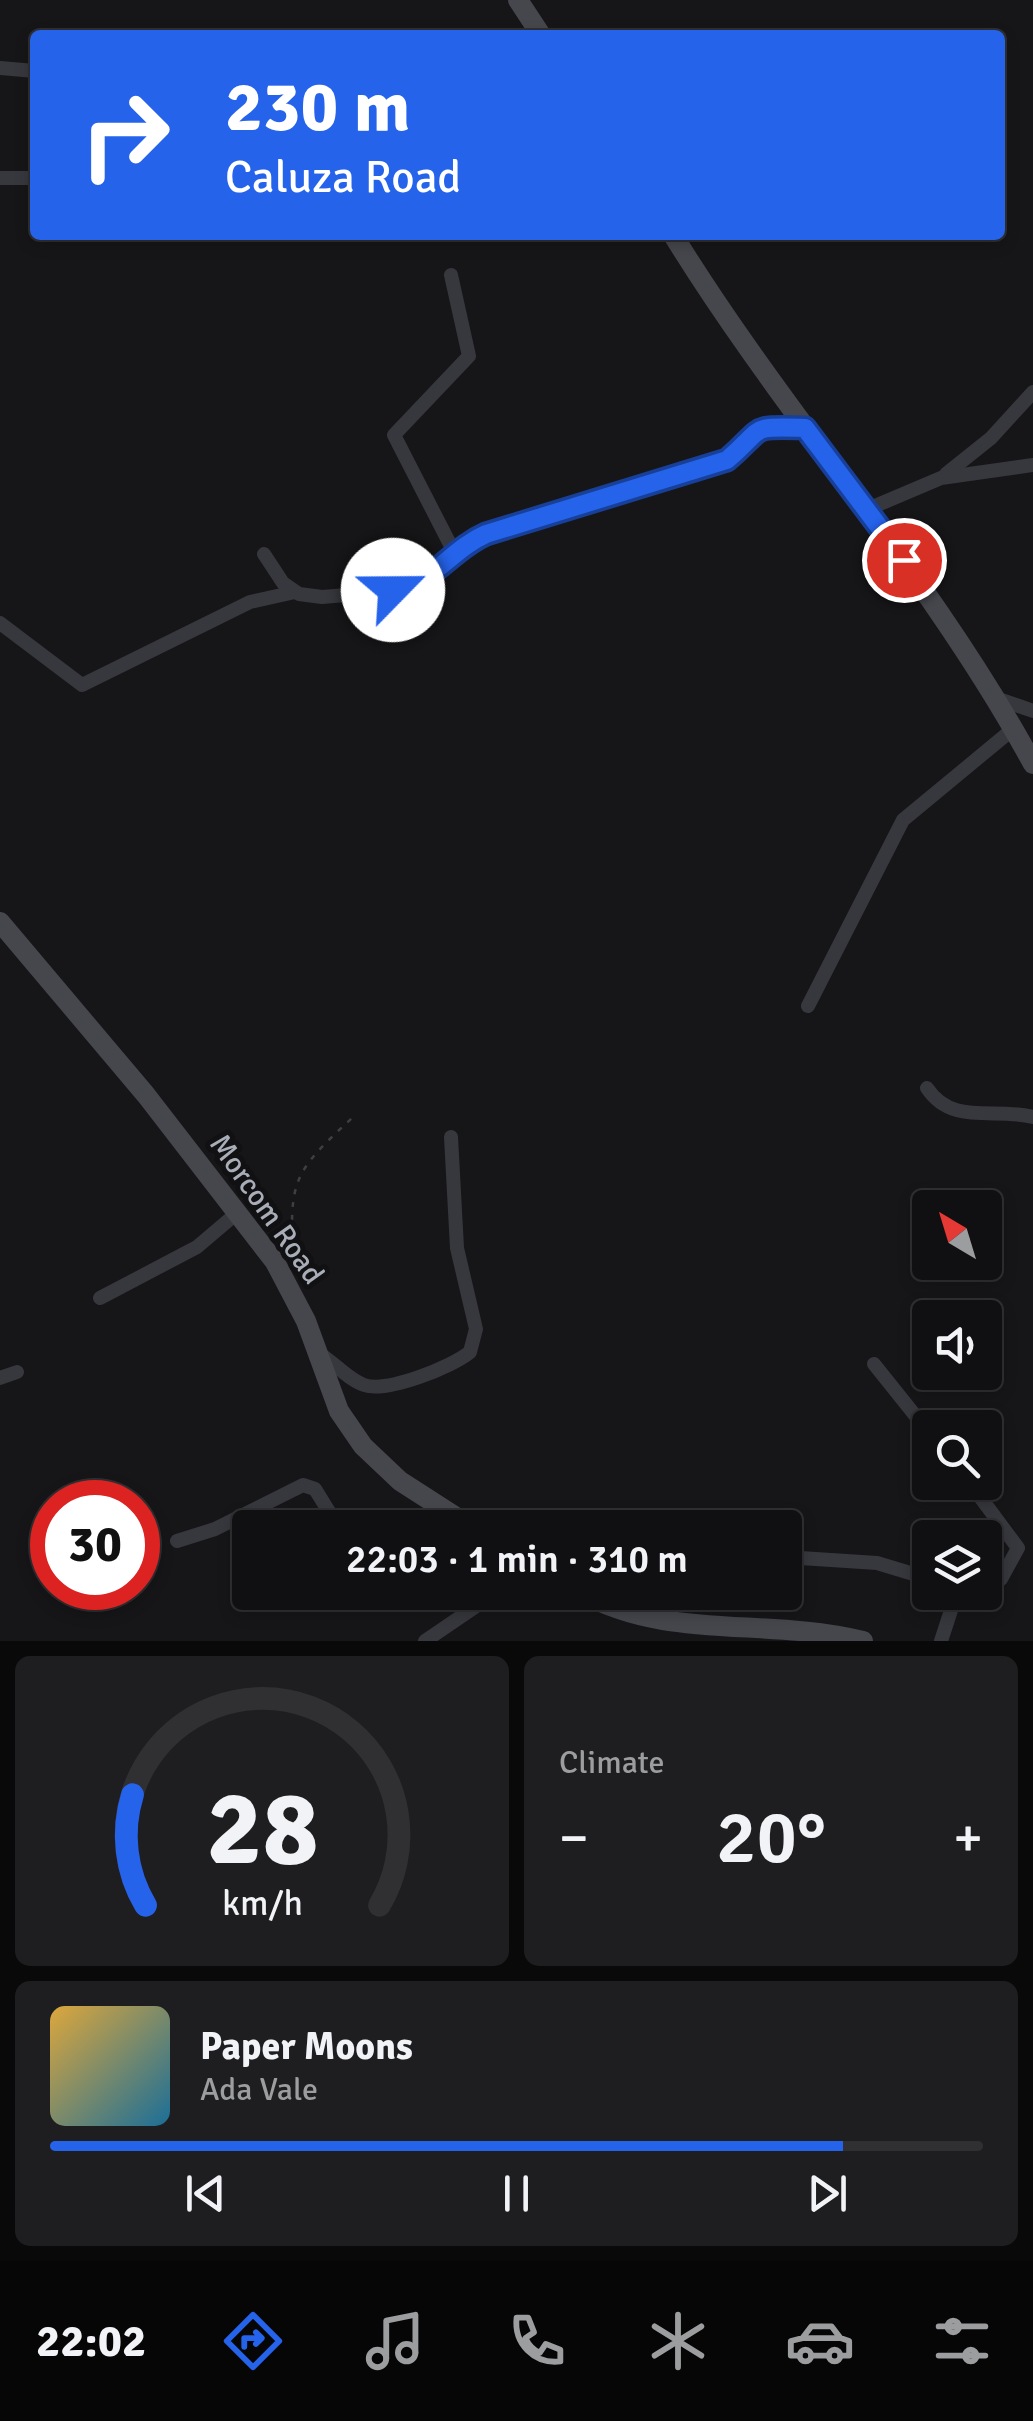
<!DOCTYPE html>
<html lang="en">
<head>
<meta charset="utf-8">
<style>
	:root { --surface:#101012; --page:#1e1e20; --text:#f1f3f6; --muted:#9c9d9f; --line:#303032; --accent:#2563eb }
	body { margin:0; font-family:Signika,sans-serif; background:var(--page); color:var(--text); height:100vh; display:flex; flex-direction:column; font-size:38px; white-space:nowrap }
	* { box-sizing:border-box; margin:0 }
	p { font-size:32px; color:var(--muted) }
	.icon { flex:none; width:55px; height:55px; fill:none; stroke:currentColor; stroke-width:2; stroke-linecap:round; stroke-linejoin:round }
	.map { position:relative; height:1641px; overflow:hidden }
	.sheet { display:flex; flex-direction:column; gap:15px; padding:15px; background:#09090a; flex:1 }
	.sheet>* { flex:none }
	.top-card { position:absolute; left:30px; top:30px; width:975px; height:210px; border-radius:10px; box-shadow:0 5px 15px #0003,0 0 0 2px var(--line); background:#2563eb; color:#fff; overflow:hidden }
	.needle { width:65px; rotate:322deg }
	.tools { position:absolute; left:912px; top:1190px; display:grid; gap:20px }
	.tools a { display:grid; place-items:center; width:90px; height:90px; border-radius:10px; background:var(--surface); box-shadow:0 5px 15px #0003,0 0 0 2px var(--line); font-size:50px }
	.speed { position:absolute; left:30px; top:1480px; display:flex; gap:20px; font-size:50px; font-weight:700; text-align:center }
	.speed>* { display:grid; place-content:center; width:130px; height:130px; border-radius:50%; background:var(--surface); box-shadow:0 5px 15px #0003,0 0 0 2px var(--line); line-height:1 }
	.speed .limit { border:15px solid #d22; background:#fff; color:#111 }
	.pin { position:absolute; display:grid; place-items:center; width:85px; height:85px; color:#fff; margin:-42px; border:5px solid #fff; border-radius:50%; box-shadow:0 2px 10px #0007 }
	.me { position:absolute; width:110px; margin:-55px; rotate:67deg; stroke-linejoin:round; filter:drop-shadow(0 0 8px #0008) }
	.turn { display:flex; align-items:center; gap:35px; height:210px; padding:0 30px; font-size:45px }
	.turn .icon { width:130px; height:130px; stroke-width:2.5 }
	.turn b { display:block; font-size:70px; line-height:85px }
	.big { font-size:75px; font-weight:600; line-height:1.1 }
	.sheet .card { flex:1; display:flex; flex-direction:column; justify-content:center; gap:15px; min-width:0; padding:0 35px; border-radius:15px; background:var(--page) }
	.sheet .dial { align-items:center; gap:0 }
	.dial svg { height:260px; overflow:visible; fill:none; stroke:var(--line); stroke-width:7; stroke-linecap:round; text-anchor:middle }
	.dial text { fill:var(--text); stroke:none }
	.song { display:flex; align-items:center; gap:30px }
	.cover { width:120px; height:120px; border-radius:15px; background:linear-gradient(135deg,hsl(40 70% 55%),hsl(200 70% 35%)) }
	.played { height:10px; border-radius:5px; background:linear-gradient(90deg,var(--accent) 85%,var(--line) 85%) }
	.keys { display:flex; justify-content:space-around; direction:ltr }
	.heat { display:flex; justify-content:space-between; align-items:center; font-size:55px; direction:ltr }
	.sheet .tiles { flex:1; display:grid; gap:15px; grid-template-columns:1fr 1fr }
	.card:last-child { grid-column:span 2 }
	.trip { position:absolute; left:232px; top:1510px; width:570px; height:100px; border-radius:10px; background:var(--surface); box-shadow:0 5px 15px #0003,0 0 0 2px var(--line); font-weight:600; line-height:100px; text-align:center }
	.dock { display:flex; height:160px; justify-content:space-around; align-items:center; background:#060607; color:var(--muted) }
	.dock .icon { width:70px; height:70px }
	.dock .active { color:var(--accent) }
	.dock b { font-size:45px; color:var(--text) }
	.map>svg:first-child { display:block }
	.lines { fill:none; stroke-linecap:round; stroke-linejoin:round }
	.path { stroke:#3d3f44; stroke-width:2.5; stroke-dasharray:5 8; stroke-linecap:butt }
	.street { stroke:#37383d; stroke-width:14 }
	.secondary { stroke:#45474d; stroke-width:20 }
	.route-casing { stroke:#184099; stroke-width:25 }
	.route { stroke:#2563eb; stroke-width:18 }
	.labels { text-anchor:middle; stroke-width:10; stroke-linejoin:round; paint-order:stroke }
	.street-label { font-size:30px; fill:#a8adb8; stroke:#111113 }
</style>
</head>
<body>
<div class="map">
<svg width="1033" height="1641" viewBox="0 0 1033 1641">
	<rect width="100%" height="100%" fill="#161618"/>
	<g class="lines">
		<path class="path" d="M293 1259C289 1179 294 1172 352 1118"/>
		<g class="street">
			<path d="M0 68 35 71"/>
			<path d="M0 178H35"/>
			<path d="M451 275 469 356 394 435 454 552"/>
			<path d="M946 474 991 438 1033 392"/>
			<path d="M868 509 941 478 1033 465"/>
			<path d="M264 554 283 583 299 594 322 597 393 591 431 577 458 548 486 534 727 460 758 429 805 428"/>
			<path d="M0 623 82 685 250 602 295 592"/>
			<path d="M996 698 1033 711"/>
			<path d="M808 1006 903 820 1013 729"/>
			<path d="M927 1088C952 1126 994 1107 1033 1117"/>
			<path d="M100 1298 197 1247 237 1213"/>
			<path d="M317 1352C333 1361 347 1379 364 1385 387 1393 452 1367 470 1352L476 1329 457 1248 451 1137"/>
			<path d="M874 1364 930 1434"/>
			<path d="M0 1378 17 1372"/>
			<path d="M969 1482 1018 1548 1001 1579 985 1591"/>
			<path d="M406 1528 440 1507"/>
			<path d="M177 1541 215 1529 303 1485 315 1489 339 1528"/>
			<path d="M785 1557 877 1563 930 1579"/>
			<path d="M425 1641 497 1592"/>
			<path d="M941 1641 957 1592"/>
		</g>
		<g class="secondary">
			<path d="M518 0 541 35"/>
			<path d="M673 235C785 417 931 576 1033 764"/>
			<path d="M0 922 146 1095 275 1262 306 1321 339 1411 363 1446 400 1481 473 1528"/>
			<path d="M580 1592C668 1641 764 1617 863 1641"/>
		</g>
	</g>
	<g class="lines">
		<defs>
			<path id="route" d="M393 590C434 583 450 550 486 534L727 460C766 427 747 426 805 428L904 560"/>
		</defs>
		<use href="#route" class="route-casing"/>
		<use href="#route" class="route"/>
	</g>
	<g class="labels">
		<g class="street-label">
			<text transform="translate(267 1209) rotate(55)" y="10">Morcom Road</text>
		</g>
	</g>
</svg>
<div class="tools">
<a><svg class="needle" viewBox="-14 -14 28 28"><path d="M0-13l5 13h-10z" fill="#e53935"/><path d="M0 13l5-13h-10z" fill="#9c9d9f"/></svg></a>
<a><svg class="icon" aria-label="sound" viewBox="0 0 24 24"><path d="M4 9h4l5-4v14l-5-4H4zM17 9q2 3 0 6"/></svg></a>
<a><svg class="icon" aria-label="search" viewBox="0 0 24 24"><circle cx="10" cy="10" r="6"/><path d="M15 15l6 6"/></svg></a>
<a><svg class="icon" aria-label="layers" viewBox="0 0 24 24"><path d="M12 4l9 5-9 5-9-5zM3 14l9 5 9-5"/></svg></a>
</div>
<div class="speed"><div class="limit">30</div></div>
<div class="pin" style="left:904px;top:560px;background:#d93025"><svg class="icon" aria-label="arrive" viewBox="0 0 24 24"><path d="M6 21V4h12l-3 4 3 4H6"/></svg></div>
<svg class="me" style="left:393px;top:590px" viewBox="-20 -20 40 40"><circle r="19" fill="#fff"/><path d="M0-13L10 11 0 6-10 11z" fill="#2563eb"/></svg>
<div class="trip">22:03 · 1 min · 310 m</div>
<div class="top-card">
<div class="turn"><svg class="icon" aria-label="right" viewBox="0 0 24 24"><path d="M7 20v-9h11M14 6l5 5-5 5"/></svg><div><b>230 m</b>Caluza Road</div></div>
</div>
</div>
<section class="sheet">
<div class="tiles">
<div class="card dial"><svg viewBox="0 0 100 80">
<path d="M14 69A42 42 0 1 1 86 69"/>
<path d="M14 69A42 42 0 0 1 10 35" stroke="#2563eb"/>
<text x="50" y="56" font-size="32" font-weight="700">28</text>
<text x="50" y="72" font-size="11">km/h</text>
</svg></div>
<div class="card"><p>Climate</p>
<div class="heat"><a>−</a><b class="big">20°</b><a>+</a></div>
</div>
<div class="card">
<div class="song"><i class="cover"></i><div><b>Paper Moons</b><p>Ada Vale</p></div></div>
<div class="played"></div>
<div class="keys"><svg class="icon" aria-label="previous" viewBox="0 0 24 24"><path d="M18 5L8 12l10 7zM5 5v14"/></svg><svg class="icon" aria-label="pause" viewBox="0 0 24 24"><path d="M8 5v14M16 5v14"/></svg><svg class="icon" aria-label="next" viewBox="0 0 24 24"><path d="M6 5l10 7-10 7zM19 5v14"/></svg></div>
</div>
</div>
</section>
<nav class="dock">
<b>22:02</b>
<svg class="icon active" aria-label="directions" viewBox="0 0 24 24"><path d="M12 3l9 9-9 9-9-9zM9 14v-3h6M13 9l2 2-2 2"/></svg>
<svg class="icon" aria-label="music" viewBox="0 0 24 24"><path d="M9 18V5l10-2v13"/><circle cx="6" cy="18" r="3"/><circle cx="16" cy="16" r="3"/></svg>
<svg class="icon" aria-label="phone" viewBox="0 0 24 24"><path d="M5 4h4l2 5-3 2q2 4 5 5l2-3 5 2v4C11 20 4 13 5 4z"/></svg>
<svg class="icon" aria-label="climate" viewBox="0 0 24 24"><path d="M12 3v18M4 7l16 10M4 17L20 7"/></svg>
<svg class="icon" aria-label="car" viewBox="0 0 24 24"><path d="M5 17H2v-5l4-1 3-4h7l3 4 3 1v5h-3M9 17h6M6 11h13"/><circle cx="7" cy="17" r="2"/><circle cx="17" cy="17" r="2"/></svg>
<svg class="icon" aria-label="filters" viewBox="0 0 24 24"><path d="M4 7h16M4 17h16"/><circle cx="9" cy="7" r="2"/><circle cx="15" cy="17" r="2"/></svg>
</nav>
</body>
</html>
